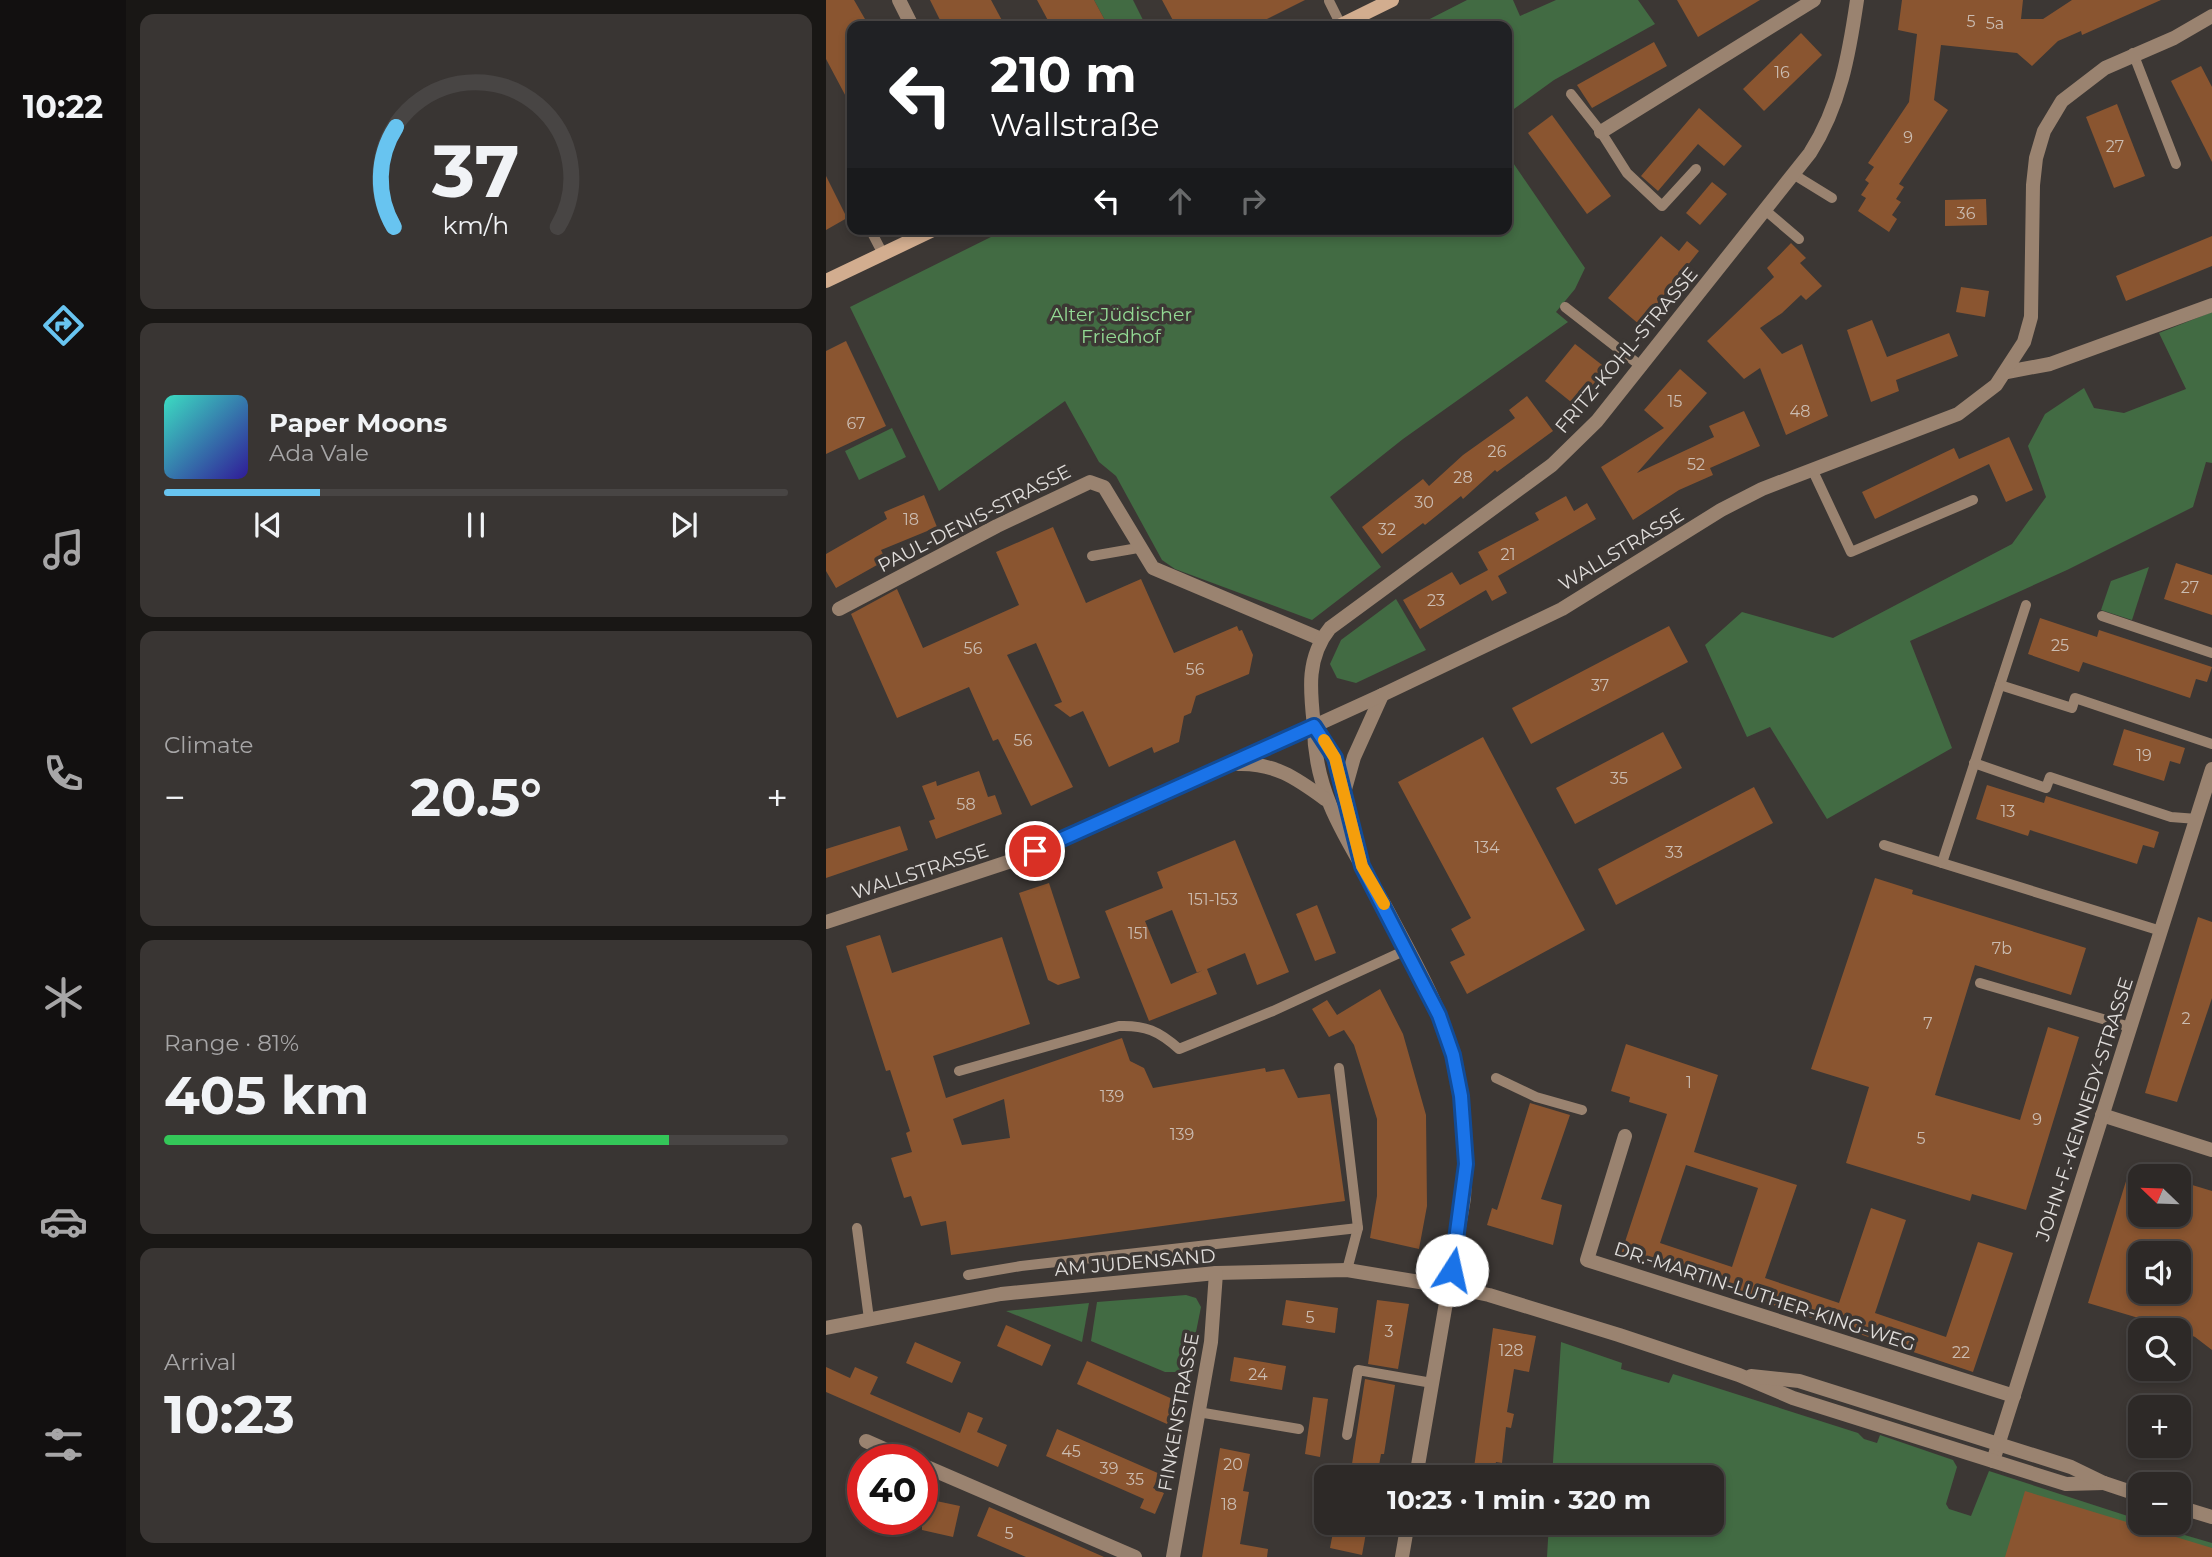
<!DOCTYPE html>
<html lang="en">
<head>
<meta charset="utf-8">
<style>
	:root { --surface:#2d2927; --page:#393533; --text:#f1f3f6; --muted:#a7a6a7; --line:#484544; --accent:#68c4f0 }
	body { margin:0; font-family:Montserrat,sans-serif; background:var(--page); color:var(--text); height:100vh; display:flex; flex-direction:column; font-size:26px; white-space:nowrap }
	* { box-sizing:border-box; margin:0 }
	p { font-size:23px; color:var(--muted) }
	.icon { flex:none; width:38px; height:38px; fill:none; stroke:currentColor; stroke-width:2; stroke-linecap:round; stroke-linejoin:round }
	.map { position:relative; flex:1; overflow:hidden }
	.sheet { display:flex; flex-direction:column; gap:14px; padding:14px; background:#191715; width:700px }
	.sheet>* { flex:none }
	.top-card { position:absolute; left:21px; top:21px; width:665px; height:214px; border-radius:14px; box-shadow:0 4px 10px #0003,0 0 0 2px var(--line); background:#202124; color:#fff; overflow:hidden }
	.needle { width:46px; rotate:293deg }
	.fabs { position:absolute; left:1302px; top:1164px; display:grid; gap:14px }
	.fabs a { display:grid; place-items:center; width:63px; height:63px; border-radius:14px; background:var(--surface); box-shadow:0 4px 10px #0003,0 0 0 2px var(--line); font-size:35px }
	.speed { position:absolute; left:21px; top:1444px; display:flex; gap:14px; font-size:35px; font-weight:700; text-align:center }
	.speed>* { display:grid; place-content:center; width:91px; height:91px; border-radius:50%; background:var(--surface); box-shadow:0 4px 10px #0003,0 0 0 2px var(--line); line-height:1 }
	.speed .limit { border:10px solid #d22; background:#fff; color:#111 }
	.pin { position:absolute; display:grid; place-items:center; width:60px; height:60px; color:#fff; margin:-30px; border:4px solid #fff; border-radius:50%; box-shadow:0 2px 7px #0007 }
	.me { position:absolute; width:77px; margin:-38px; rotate:10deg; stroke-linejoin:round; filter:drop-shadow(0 0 5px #0008) }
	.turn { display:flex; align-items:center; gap:24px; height:147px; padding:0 28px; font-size:32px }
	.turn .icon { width:91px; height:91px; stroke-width:2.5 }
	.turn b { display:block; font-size:49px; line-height:60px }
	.lanes { display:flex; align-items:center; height:66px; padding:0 28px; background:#0003; justify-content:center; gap:35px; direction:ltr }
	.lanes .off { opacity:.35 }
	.big { font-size:52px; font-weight:700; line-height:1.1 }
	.sheet .widget { flex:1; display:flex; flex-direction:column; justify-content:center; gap:10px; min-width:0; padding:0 24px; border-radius:14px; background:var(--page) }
	.sheet .dial { align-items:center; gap:0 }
	.dial svg { height:182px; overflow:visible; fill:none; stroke:var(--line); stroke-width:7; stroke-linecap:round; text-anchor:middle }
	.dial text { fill:var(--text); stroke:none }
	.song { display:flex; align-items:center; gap:21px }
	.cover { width:84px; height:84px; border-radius:10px; background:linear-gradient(135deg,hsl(170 70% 55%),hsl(250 70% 35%)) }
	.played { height:7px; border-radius:4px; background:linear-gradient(90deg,var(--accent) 25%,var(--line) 25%) }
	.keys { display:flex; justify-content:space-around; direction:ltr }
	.heat { display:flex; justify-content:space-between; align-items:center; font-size:38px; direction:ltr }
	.charge { height:10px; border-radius:5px; background:linear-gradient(90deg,#34c759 81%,var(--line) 0) }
	.trip { position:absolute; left:488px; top:1465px; width:410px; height:70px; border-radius:14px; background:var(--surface); box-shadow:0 4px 10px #0003,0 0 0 2px var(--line); font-weight:700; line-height:70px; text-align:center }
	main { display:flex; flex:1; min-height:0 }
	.dock { display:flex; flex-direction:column; width:126px; justify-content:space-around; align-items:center; background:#121010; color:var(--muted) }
	.dock .icon { width:49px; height:49px }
	.dock .current { color:var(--accent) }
	.dock b { font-size:32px; color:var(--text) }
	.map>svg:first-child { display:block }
	.green { fill:#426b43 }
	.building { fill:#8a5530; fill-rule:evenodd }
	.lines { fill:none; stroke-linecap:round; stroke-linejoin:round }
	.service { stroke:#9a8370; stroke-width:10 }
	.minor { stroke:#9a8370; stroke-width:14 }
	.tertiary { stroke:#9a8370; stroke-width:14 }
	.secondary { stroke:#d2ad8f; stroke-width:14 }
	.route-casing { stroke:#114b97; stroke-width:18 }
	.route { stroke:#1a73e8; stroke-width:12 }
	.slow { stroke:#f59e0b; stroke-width:12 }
	.labels { text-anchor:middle; stroke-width:7; stroke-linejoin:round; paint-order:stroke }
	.number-label { font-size:16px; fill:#cbbcb1 }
	.park-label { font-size:19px; fill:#93d994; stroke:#3c3734 }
	.street-label { font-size:19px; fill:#e1dedc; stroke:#3c3734 }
</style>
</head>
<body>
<main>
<nav class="dock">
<b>10:22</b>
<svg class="icon current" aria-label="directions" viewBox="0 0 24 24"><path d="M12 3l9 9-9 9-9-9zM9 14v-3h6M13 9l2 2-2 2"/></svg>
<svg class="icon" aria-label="music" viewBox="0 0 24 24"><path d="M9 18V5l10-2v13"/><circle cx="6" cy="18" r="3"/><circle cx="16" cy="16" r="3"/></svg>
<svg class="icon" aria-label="phone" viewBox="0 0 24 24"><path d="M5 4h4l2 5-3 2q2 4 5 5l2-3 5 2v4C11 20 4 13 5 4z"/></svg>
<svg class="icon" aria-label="climate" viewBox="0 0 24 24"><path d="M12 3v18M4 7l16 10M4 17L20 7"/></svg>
<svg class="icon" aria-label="car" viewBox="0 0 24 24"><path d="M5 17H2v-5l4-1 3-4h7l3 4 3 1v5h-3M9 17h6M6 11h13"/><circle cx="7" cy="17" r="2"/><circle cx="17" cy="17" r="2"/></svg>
<svg class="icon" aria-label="filters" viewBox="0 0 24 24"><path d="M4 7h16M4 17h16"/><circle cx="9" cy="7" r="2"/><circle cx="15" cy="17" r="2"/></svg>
</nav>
<section class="sheet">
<div class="widget dial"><svg viewBox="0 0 100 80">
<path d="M14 69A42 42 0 1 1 86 69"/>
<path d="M14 69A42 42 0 0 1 15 25" stroke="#68c4f0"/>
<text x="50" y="56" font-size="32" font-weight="700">37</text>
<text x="50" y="72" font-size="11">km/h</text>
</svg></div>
<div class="widget">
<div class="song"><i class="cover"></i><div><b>Paper Moons</b><p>Ada Vale</p></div></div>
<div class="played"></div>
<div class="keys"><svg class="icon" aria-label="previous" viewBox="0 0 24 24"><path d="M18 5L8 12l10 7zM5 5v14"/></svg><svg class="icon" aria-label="pause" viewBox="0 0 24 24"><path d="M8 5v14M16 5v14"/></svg><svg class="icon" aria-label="next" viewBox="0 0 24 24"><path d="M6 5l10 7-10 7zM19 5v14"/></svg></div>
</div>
<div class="widget"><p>Climate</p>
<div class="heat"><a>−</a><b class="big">20.5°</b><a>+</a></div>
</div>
<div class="widget"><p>Range · 81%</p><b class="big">405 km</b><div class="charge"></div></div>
<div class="widget"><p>Arrival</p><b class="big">10:23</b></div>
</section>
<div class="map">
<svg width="1386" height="1557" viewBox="0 0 1386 1557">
	<rect width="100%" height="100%" fill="#3c3734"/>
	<g class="green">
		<path d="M268 0H307L320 26H282Z"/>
		<path d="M641 0H687L694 16 730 0H812L829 24 728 80 681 114V26H590Z"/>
		<path d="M681 154 759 268 749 289 730 312 742 322 577 439 504 497 555 567 486 620 349 569 336 560 290 476 273 462 239 401 113 491 24 307 181 229H681Z"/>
		<path d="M1386 312V463L1380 462 1367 507 1241 570 1084 641 1126 748 1001 819 944 727 921 737 879 645 916 612 1007 638 1186 544 1220 497 1202 446 1219 414 1258 388 1268 408 1298 413 1360 389 1333 333Z"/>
		<path d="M66 428 80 457 33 480 19 451Z"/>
		<path d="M1323 567 1306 620 1275 610 1285 581Z"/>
		<path d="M570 599 600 650 530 683 511 678 504 664 515 640Z"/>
		<path d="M360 1295 370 1298 375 1307 362 1372H339L265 1341 271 1302Z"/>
		<path d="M263 1303 256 1342 180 1311Z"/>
		<path d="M735 1342 796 1363 795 1369 843 1383 847 1374 1032 1433 1038 1439 1051 1443 1054 1435 1127 1460 1131 1467 1120 1504 1123 1509 1145 1516 1163 1471 1314 1520V1522L1386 1543V1557H721L723 1523 886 1522V1477H726Z"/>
	</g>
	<g class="building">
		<path d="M0 0H28L43 26H26V108L0 59Z"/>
		<path d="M104 0H165L179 26H117Z"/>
		<path d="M211 0H268L282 26H225Z"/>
		<path d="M336 0H479L427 26H350Z"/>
		<path d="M851 0H934L872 37Z"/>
		<path d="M1076 0H1197L1195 19H1217L1246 0H1335L1256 35 1255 31 1232 41 1206 66 1191 53 1115 45 1108 100 1122 110 1073 184 1078 187 1070 199 1075 202 1066 215 1071 219 1063 232 1032 211 1040 198 1035 195 1043 183 1039 180 1048 167 1042 163 1083 102 1091 34 1072 30Z"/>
		<path d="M975 33 996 55 938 111 917 89Z"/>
		<path d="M828 42 841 66 766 108 751 85Z"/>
		<path d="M1375 66 1386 87V162L1345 81Z"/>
		<path d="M1291 104 1319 176 1288 188 1260 117Z"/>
		<path d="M873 108 916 146 898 166 872 144 832 191 815 176Z"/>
		<path d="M726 115 785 196 761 214 702 133Z"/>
		<path d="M0 176 21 218 0 230Z"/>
		<path d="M886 182 901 194 874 225 860 213Z"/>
		<path d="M1160 199 1161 225 1119 226V200Z"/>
		<path d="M835 236 853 251 861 241 873 251 814 325 782 298Z"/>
		<path d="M1386 236V266L1300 301 1290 276Z"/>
		<path d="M965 243 980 258 974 263 996 286 980 300 975 295 956 313 934 328 956 354 976 344 1002 416 960 435 934 368 918 379 881 341 948 277 941 268Z"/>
		<path d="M1135 287 1163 291 1159 317 1130 312Z"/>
		<path d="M1046 320 1061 357 1123 333 1132 356 1070 380 1073 391 1045 402 1021 330Z"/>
		<path d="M20 341 60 426 0 454V351Z"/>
		<path d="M749 344 780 368 750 406 719 381Z"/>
		<path d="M854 369 881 393 811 473 888 437 883 426 918 411 934 446 884 468 887 475 853 490 807 520 775 467 838 428 818 410Z"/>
		<path d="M701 396 727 431 671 472 669 470 637 499 635 496 599 525 597 523 556 554 536 527 597 479 603 486 637 455 689 418 683 410Z"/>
		<path d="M1183 437 1207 490 1180 502 1163 464 1049 519 1036 492 1128 448 1133 459Z"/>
		<path d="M98 495 111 527 55 550 60 560 10 588 0 571V554L61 519 58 512Z"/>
		<path d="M740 496 748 511 761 503 770 519 672 576 681 593 666 601 660 590 594 629 577 600 626 572 634 585 662 570 652 552 713 520 709 513Z"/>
		<path d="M227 527 260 603 315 579 348 653 411 626 413 631 416 630 427 655 423 674 370 696 365 713 358 716 353 742 328 753 326 747 283 767 257 711 244 717 228 705 236 702 210 643 181 655 247 787 205 806 172 739 167 741 143 687 71 718 25 614 71 589 97 648 193 605 170 552Z"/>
		<path d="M1350 563 1386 575V615L1338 599Z"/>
		<path d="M1214 618 1271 637 1273 630 1386 667 1381 682 1370 679 1364 698 1257 662 1253 672 1202 654Z"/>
		<path d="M843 626 862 662 705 744 686 708Z"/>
		<path d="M1298 729 1359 748 1354 764 1344 761 1338 781 1287 765Z"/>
		<path d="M837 732 856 768 749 824 730 788Z"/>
		<path d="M657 737 759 930 641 994 624 962 639 955 625 929 645 918 572 782Z"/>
		<path d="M153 771 162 797 169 795 176 814 110 839 103 821 109 819 96 786 110 781 111 786Z"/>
		<path d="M1161 785 1218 803 1220 796 1333 832 1328 848 1317 845 1311 864 1204 830 1202 836 1150 819Z"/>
		<path d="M928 787 947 823 790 905 772 869Z"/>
		<path d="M74 826 82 850 0 878V849Z"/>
		<path d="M409 840 463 972 431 985 419 953 381 969 391 994 323 1021 279 911 337 888 331 872ZM346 910 371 973 377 970 345 984 319 921Z"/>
		<path d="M1049 878 1087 890 1086 894 1260 948 1245 995 1149 965 1109 1095 1194 1120 1222 1027 1253 1037 1200 1210 1146 1194 1144 1201 1020 1163 1043 1087 985 1069Z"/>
		<path d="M223 883 254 978 232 985 222 980 193 893Z"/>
		<path d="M491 905 510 953 489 961 470 914Z"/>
		<path d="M1372 917 1386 922V998L1351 1102 1319 1093Z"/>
		<path d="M54 935 66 973 176 937 204 1024 107 1056 120 1098 296 1038 304 1061 318 1068 327 1088 439 1068 440 1072 458 1069 472 1098 504 1094 519 1201 125 1255 120 1221 95 1226 85 1196 78 1198 65 1158 86 1152 80 1133 84 1131 64 1070 60 1071 20 946ZM178 1099 184 1138 136 1145 127 1119Z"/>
		<path d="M554 989 577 1034 600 1115 601 1206 593 1249 544 1238 551 1196V1119L528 1045 518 1030 503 1037 486 1009 501 1000 511 1015Z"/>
		<path d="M800 1044 892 1075 868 1152 971 1185 939 1278 1013 1303 1045 1208 1080 1220 1049 1313 1120 1337 1152 1242 1187 1253 1147 1372 795 1254 841 1114 803 1102 804 1097 785 1091ZM860 1165 932 1188 906 1267 834 1243Z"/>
		<path d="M704 1103 744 1115 715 1199 736 1205 727 1245 661 1225 666 1208 671 1210Z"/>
		<path d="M1301 1178 1314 1183V1214H1353V1181L1386 1191V1350L1369 1337 1353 1330 1262 1303ZM1314 1253H1353V1292H1314Z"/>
		<path d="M460 1300 512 1308 509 1333 456 1325Z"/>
		<path d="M551 1300 583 1304 572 1369 542 1364Z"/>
		<path d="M180 1325 225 1345 216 1366 171 1346Z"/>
		<path d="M667 1328 710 1336 703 1372 688 1369 681 1412 688 1414 685 1428 680 1427 676 1463 670 1462 666 1477 647 1475Z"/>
		<path d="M89 1342 135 1362 126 1383 80 1363Z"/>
		<path d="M408 1357 460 1366 456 1390 404 1381Z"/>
		<path d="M261 1361 351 1401 341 1424 251 1384Z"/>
		<path d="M0 1367 24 1378 29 1367 52 1377 44 1394 134 1433 142 1412 157 1418 151 1432 181 1445 172 1467 0 1392Z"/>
		<path d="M539 1379 569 1385 558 1454H555L551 1477H524Z"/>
		<path d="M487 1397 502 1399 494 1457 479 1454Z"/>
		<path d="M231 1429 334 1474 327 1488 338 1493 329 1514 314 1508 318 1499 220 1456Z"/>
		<path d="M394 1448 424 1454 417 1491 423 1492 414 1544 442 1549 441 1557H376Z"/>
		<path d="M1199 1491 1386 1548V1557H1179Z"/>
		<path d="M96 1498 134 1506 127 1537 96 1530Z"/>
		<path d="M163 1507 228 1535 278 1557H200L151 1536Z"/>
		<path d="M509 1522H542L536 1555 504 1548Z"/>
	</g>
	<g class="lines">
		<g class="service">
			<path d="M503 1 515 25"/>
			<path d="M1307 53 1350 164"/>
			<path d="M745 94 775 132 801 173 836 206 870 169"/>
			<path d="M967 174 1006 198"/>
			<path d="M939 210 973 239"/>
			<path d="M44 229 57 254"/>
			<path d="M739 307 816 367"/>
			<path d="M986 469 1025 552 1147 500"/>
			<path d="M266 556 312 548"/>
			<path d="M1276 616 1386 653"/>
			<path d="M1174 685 1246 708 1249 698 1386 744"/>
			<path d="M1148 763 1220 788 1224 777 1345 817 1371 819"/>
			<path d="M1058 845 1335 931"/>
			<path d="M1116 863 1200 605"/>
			<path d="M1154 983 1304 1027"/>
			<path d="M513 1068 532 1228 521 1270"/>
			<path d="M133 1071 293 1026C319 1025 333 1031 353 1049L447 1011 580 950"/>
			<path d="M670 1078 710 1097 756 1110"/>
			<path d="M31 1228 43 1319"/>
			<path d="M142 1275 195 1266 532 1228"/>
			<path d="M372 1412 473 1429"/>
			<path d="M521 1435 532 1370 606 1383"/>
		</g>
		<g class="minor">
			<path d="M73 0 86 26"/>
			<path d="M775 132 988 0"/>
			<path d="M1181 372 1224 364 1386 305"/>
			<path d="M13 609 171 526 264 482 278 487 327 568 495 639"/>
			<path d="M488 726C484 690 480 658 504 628L726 465 771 421 984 153C1014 106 1023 55 1031 0"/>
			<path d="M1276 1115 1386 1150"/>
			<path d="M799 1136 761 1260 1188 1396"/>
			<path d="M0 1328 175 1294 390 1273 521 1270 624 1287"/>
			<path d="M40 1441 83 1460"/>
			<path d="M1167 1461 1386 769"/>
			<path d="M96 1465 309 1557"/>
			<path d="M347 1557 385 1342 390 1273"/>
		</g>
		<g class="tertiary">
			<path d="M488 726C488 802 530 851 564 915 587 959 615 1007 627 1055 640 1102 641 1151 638 1198L590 1477"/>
			<path d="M488 726 509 758 532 848"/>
			<path d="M412 764C449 763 470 778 499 799"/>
			<path d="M519 789 528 757 556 695"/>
			<path d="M0 922 185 861 282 820 556 695 736 609 895 510 936 489 1132 414 1170 385 1198 342 1205 317 1207 185 1210 158 1218 131 1236 101 1279 68 1348 38 1386 16"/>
			<path d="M624 1287 663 1295 793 1335 913 1375 967 1398 1240 1484 1278 1483"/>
			<path d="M925 1376 973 1381 1245 1467 1278 1483 1314 1495"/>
			<path d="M1353 1507 1386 1517"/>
			<path d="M576 1557 582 1522"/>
		</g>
		<g class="secondary">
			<path d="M513 26 566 0"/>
			<path d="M0 281 109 229"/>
		</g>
	</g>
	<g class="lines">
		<defs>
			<path id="route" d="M209 851 488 726 509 758 536 866 613 1015 627 1055 635 1096 640 1164 626 1270"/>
		</defs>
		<use href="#route" class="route-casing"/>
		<use href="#route" class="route"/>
		<path class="slow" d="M498 740 509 758 536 866 558 904"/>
	</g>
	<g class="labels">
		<g class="number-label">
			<text x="1145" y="27">5</text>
			<text x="1169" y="29">5a</text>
			<text x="956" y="78">16</text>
			<text x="1082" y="143">9</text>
			<text x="1289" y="152">27</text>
			<text x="1140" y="219">36</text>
			<text x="849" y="407">15</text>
			<text x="974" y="417">48</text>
			<text x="30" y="429">67</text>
			<text x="671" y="457">26</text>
			<text x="870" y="470">52</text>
			<text x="637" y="483">28</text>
			<text x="598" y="508">30</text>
			<text x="85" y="525">18</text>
			<text x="561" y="535">32</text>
			<text x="682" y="560">21</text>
			<text x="1364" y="593">27</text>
			<text x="610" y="606">23</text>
			<text x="1234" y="651">25</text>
			<text x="147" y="654">56</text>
			<text x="369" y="675">56</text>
			<text x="774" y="691">37</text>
			<text x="197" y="746">56</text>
			<text x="1318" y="761">19</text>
			<text x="793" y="784">35</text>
			<text x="140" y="810">58</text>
			<text x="1182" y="817">13</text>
			<text x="661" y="853">134</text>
			<text x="848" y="858">33</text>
			<text x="387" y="905">151-153</text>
			<text x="312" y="939">151</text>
			<text x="1176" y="954">7b</text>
			<text x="1360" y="1024">2</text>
			<text x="1102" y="1029">7</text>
			<text x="863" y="1088">1</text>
			<text x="286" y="1102">139</text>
			<text x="1211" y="1125">9</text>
			<text x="356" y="1140">139</text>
			<text x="1095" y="1144">5</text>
			<text x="484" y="1323">5</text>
			<text x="563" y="1337">3</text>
			<text x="685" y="1356">128</text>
			<text x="1135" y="1358">22</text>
			<text x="432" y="1380">24</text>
			<text x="245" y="1457">45</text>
			<text x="407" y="1470">20</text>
			<text x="283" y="1474">39</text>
			<text x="309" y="1485">35</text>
			<text x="403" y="1510">18</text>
			<text x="183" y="1539">5</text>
		</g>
		<g class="park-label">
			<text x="295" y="321">Alter Jüdischer<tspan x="295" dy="22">Friedhof</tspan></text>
		</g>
		<g class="street-label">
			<text transform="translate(800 350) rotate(-50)" y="7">FRITZ-KOHL-STRASSE</text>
			<text transform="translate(148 518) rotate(-27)" y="7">PAUL-DENIS-STRASSE</text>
			<text transform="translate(795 549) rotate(-31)" y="7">WALLSTRASSE</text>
			<text transform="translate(94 871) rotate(-18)" y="7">WALLSTRASSE</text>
			<text transform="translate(1258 1109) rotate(-72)" y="7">JOHN-F.-KENNEDY-STRASSE</text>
			<text transform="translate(309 1262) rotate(-5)" y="7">AM JUDENSAND</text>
			<text transform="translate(939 1296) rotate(18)" y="7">DR.-MARTIN-LUTHER-KING-WEG</text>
			<text transform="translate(352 1412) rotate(-80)" y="7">FINKENSTRASSE</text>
		</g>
	</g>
</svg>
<div class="fabs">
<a><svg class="needle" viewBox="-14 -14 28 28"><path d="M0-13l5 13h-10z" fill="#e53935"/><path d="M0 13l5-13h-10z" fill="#a7a6a7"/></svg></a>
<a><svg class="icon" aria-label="sound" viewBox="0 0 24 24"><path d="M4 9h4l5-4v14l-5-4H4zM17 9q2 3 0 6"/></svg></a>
<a><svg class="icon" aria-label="search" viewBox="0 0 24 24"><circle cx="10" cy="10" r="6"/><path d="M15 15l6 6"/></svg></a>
<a>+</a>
<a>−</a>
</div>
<div class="speed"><div class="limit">40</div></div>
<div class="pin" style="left:209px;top:851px;background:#d93025"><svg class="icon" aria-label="arrive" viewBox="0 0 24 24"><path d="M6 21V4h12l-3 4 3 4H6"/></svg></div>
<svg class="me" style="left:626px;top:1270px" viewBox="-20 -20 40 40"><circle r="19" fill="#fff"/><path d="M0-13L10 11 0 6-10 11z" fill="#1a73e8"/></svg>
<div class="trip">10:23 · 1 min · 320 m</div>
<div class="top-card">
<div class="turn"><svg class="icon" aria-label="left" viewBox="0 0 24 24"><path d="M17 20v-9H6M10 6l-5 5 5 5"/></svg><div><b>210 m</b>Wallstraße</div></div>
<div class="lanes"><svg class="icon" aria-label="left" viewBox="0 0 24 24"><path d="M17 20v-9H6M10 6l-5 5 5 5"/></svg><svg class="icon off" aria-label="ahead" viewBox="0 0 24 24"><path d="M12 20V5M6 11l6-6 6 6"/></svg><svg class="icon off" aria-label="right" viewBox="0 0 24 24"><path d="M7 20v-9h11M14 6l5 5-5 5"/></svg></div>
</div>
</div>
</main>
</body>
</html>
